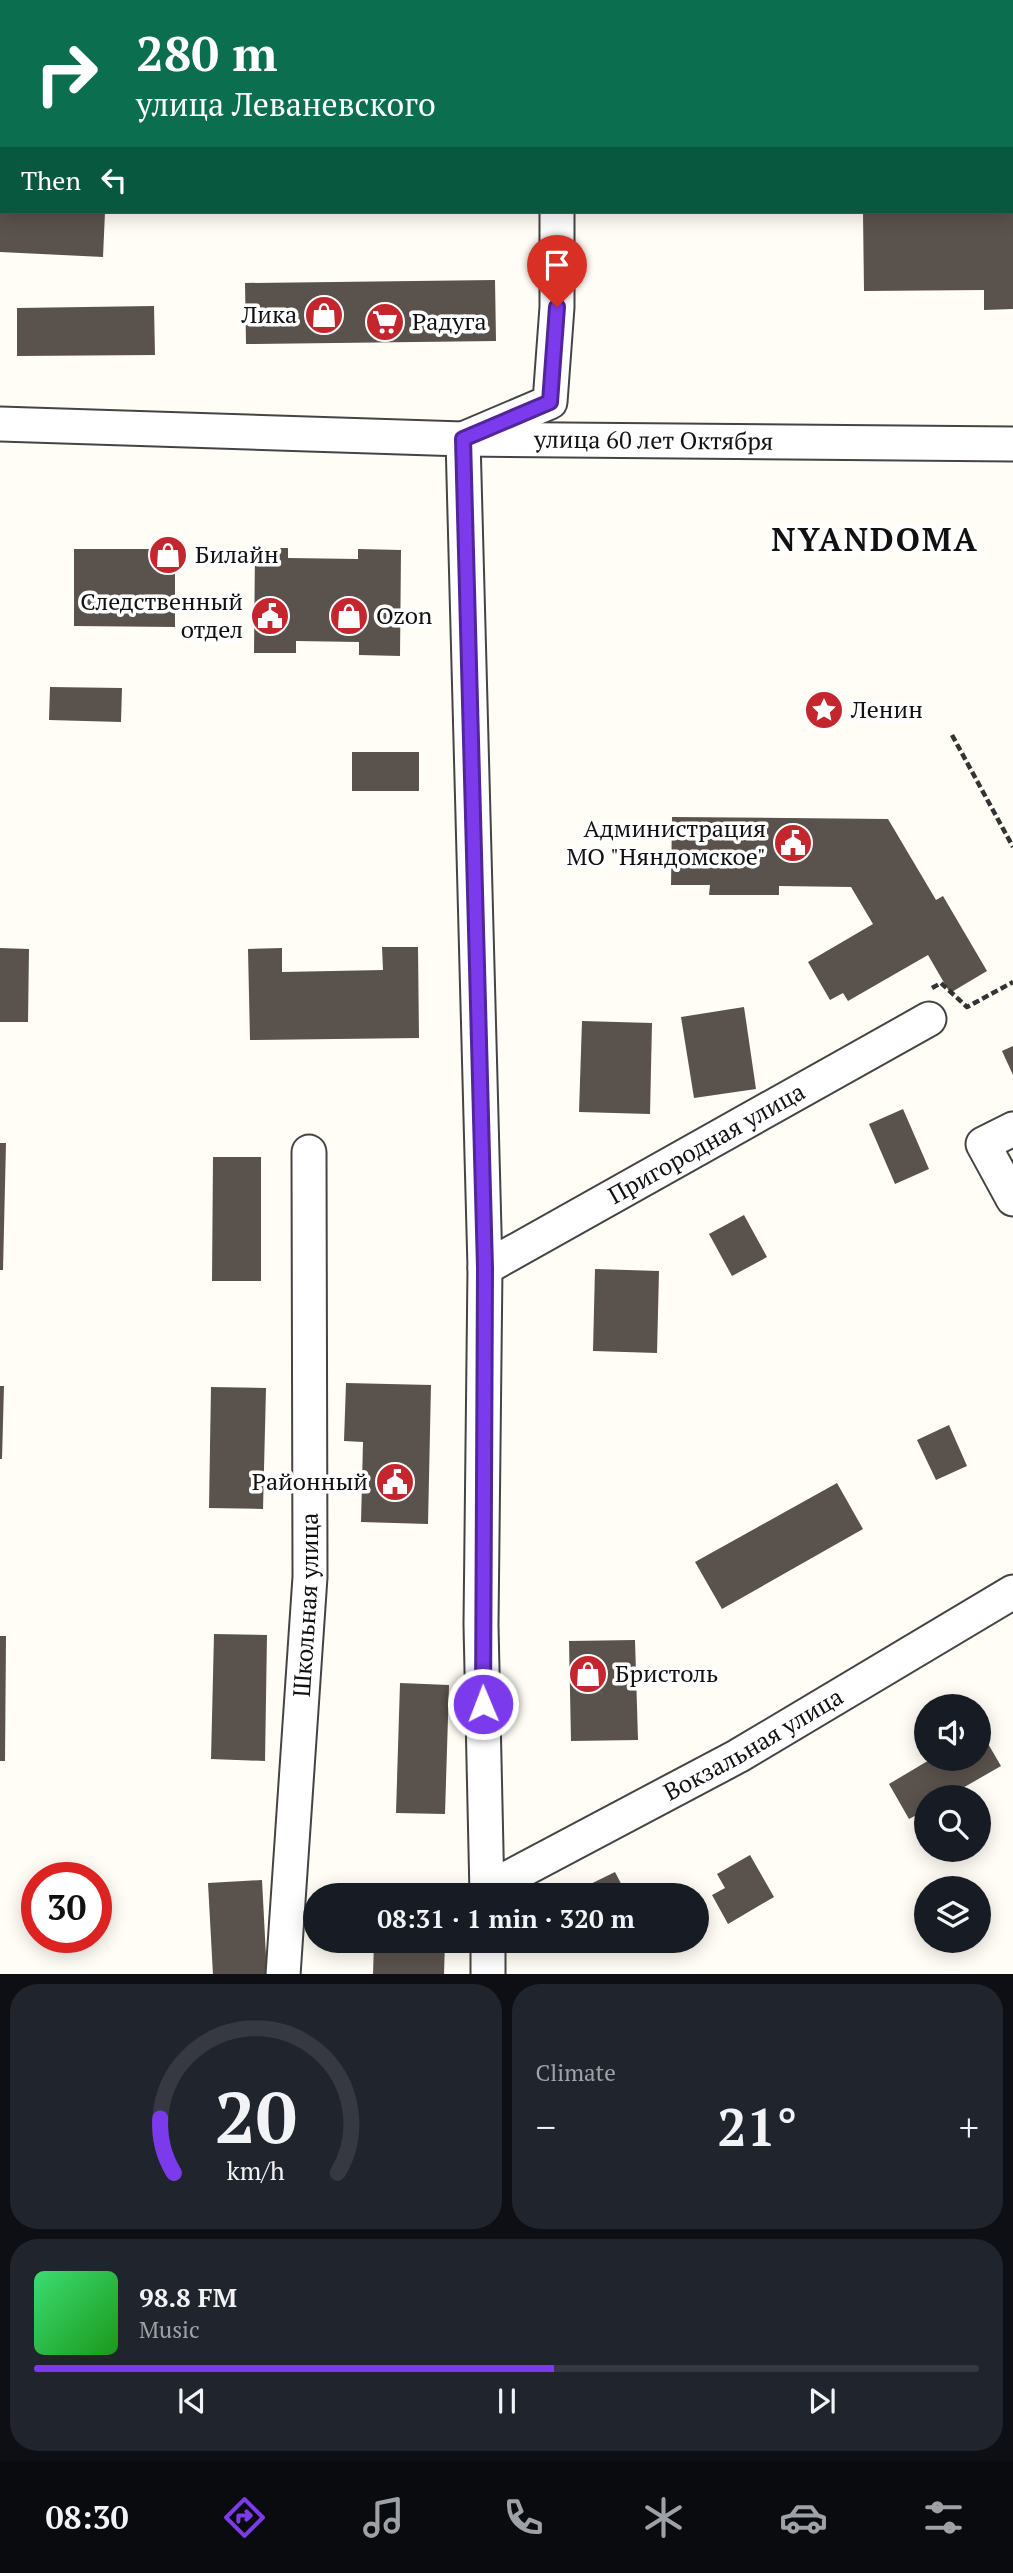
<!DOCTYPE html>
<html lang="en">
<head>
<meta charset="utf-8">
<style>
	:root { --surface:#171b24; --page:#20242c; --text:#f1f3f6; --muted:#9ea1a6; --line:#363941; --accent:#7c3aed }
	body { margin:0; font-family:"PT Serif",serif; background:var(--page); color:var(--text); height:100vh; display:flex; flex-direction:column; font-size:26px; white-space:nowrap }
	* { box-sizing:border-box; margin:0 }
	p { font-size:23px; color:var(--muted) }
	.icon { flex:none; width:38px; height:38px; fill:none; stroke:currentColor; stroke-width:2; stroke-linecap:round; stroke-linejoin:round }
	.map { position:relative; height:1974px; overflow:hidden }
	.panel { display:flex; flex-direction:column; gap:10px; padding:10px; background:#0d0f14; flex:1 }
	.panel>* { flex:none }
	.hud { position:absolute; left:0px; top:0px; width:1013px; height:214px; box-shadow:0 4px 18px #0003; background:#0b6e4f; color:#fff; overflow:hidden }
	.controls { position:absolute; left:914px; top:1694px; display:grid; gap:14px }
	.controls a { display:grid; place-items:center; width:77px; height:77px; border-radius:50%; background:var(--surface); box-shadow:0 4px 18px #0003; font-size:35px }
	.speed { position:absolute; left:21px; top:1862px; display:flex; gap:14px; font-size:35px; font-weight:700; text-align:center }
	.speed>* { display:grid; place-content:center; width:91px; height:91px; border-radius:50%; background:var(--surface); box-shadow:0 4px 18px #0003; line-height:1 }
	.speed .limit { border:10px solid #d22; background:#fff; color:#111 }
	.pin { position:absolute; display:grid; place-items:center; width:60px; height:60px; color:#fff; margin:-72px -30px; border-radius:50% 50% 50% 0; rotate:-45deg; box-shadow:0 0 7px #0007 }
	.pin .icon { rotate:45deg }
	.me { position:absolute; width:77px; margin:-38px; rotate:359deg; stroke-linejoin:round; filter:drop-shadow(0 0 5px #0008) }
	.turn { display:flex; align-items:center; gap:24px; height:147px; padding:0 21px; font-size:32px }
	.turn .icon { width:91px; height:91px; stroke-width:2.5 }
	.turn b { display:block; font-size:49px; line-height:60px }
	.then { display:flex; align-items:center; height:66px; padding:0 21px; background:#0003; gap:14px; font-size:26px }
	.big { font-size:52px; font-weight:700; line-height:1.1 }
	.panel .card { flex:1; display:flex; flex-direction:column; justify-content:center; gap:10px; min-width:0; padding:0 24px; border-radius:28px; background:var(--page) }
	.panel .dial { align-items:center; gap:0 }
	.dial svg { height:182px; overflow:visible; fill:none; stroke:var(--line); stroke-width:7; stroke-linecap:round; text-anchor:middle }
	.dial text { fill:var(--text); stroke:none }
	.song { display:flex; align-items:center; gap:21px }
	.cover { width:84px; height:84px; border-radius:10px; background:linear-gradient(135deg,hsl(140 70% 55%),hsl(120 70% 35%)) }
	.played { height:7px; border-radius:4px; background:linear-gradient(90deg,var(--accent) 55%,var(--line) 55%) }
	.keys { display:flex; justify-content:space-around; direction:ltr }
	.heat { display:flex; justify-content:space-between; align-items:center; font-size:38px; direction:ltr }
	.panel .tiles { flex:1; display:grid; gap:10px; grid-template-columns:1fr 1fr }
	.card:last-child { grid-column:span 2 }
	.trip { position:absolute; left:303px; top:1883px; width:406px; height:70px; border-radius:35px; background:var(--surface); box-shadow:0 4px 18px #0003; font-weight:700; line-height:70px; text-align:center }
	.dock { display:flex; height:112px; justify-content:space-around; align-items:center; background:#090b0e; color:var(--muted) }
	.dock .icon { width:49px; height:49px }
	.dock .selected { color:var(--accent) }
	.dock b { font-size:32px; color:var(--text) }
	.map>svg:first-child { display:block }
	.building { fill:#5a524d }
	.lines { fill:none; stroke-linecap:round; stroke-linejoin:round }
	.minor-casing { stroke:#444; stroke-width:37 }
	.path { stroke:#333; stroke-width:4.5; stroke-dasharray:7 3.5; stroke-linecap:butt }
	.minor { stroke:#fff; stroke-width:33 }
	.route-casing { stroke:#51269a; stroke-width:18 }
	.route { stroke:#7c3aed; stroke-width:12 }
	.labels { text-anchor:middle; stroke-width:7; stroke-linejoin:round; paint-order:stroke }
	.poi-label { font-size:24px; fill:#111; stroke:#fff; text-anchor:start }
	.street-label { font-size:24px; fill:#111; stroke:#fff }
	.district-label { font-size:32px; font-weight:bold; letter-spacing:2px; fill:#111; stroke:#fff }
</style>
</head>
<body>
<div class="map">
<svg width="1013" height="1975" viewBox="0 0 1013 1975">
	<rect width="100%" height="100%" fill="#fffdf5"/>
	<g class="building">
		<path d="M0 212H105L103 257 0 252Z"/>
		<path d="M863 212H1013V309L984 310V290L864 291Z"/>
		<path d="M495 280 496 341 246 344 245 283Z"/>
		<path d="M154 306 155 355 17 356V308Z"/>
		<path d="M255 548H288V558L358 559V549L401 550 400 656 359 655V642L296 641V653H254Z"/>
		<path d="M74 549H175V627L74 626Z"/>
		<path d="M50 687 122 688 121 722 49 720Z"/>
		<rect x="352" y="752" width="67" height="39"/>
		<path d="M672 817 888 819 936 900 943 896 987 971 950 993 928 955 848 1001 843 993 830 1000 808 962 873 924 851 887 779 886V895H709L710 885H671Z"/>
		<path d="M382 947H418L419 1038 250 1040 248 949 282 948V972L383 970Z"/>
		<path d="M0 948 29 949 28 1022H0Z"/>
		<path d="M744 1007 756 1089 694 1098 681 1017Z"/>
		<path d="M582 1021 652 1023 650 1114 579 1112Z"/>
		<path d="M1013 1046V1075L1002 1051Z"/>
		<path d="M903 1109 929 1169 895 1184 869 1124Z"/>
		<path d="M0 1143H6L3 1270H0Z"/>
		<path d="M213 1157H261V1281H212Z"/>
		<path d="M744 1215 767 1257 732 1276 709 1234Z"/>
		<path d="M595 1269 659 1271 657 1353 593 1351Z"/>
		<path d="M346 1383 431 1385 428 1524 361 1522 363 1442 344 1441Z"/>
		<path d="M0 1386H4L2 1459H0Z"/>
		<path d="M211 1387 266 1388 263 1509 209 1508Z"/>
		<path d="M949 1425 967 1466 936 1480 917 1440Z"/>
		<path d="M837 1483 863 1529 722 1609 695 1562Z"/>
		<path d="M214 1634 267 1635 265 1761 211 1759Z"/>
		<path d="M0 1636H6L5 1761H0Z"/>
		<path d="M635 1640 638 1740 571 1741 569 1641Z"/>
		<path d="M400 1683 449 1685 445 1814 396 1813Z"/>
		<path d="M980 1730 1001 1766 947 1797H926V1810L909 1819 889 1784 931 1759H978Z"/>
		<path d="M750 1855 774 1897 728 1924 712 1895 725 1888 717 1874Z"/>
		<path d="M615 1872 627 1895H568Z"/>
		<path d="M262 1880 267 1975H213L208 1883Z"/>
		<path d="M374 1941H445L444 1975H373Z"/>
	</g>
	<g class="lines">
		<defs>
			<g id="minor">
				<path d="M558 2V0"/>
				<path id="s1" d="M0 424 463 439 1013 444"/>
				<path d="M1013 1129 983 1144 1013 1199"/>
				<path id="s2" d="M485 1268 929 1019"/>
				<path id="s3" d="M487 1889 738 1756 1013 1592"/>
				<path d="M487 1895 481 1625 485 1268 463 439 550 402 557 307V212"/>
				<path d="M488 1941V1975"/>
				<path id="s4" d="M283 1975 310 1577 309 1152"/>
			</g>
		</defs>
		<use href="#minor" class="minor-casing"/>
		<g class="path">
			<path d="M952 735 1013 847"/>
			<path d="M932 988 941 983 967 1007 1013 982"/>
		</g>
		<use href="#minor" class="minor"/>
	</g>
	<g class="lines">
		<defs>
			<path id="route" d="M483 1704 485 1268 463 439 550 402 557 307"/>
		</defs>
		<use href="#route" class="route-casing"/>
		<use href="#route" class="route"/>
	</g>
	<defs>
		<symbol id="shop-disc" viewBox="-11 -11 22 22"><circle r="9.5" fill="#c4262e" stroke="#fff"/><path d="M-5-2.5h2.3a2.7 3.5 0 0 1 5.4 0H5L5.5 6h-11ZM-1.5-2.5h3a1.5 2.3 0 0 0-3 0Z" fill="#fff"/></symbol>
		<symbol id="supermarket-disc" viewBox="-11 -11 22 22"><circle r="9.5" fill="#c4262e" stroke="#fff"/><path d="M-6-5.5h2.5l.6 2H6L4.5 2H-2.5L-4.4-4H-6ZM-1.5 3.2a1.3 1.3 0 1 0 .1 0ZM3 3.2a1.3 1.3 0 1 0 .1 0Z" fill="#fff"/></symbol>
		<symbol id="civic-disc" viewBox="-11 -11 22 22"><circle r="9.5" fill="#c4262e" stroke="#fff"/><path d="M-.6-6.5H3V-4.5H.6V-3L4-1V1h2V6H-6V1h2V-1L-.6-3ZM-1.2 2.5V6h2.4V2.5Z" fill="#fff"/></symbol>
		<symbol id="sight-disc" viewBox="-11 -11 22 22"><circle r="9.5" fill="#c4262e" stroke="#fff"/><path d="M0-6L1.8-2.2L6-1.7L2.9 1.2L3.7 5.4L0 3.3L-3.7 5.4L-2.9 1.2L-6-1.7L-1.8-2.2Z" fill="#fff"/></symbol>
	</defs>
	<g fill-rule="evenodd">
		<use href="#shop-disc" x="302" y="293" width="44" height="44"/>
		<use href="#supermarket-disc" x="363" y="300" width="44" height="44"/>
		<use href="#shop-disc" x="146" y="533" width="44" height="44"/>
		<use href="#civic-disc" x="248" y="594" width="44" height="44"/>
		<use href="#shop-disc" x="327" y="594" width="44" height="44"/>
		<use href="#sight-disc" x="802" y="688" width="44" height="44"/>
		<use href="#civic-disc" x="771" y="821" width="44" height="44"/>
		<use href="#civic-disc" x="373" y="1460" width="44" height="44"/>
		<use href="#shop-disc" x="566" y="1652" width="44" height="44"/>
	</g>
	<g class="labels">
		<g class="poi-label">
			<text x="297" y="323" text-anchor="end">Лика</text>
			<text x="412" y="330">Радуга</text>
			<text x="195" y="563">Билайн</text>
			<text x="243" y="610" text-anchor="end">Следственный<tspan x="243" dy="28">отдел</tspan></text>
			<text x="376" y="624">Ozon</text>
			<text x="851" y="718">Ленин</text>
			<text x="766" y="837" text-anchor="end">Администрация<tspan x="766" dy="28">МО "Няндомское"</tspan></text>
			<text x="368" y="1490" text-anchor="end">Районный</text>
			<text x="615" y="1682">Бристоль</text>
		</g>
		<g class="street-label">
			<text dy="8" stroke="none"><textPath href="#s1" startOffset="654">улица 60 лет Октября</textPath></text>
			<text dy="8" stroke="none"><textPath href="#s2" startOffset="254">Пригородная улица</textPath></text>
			<text dy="8" stroke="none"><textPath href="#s4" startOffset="371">Школьная улица</textPath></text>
			<text dy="8" stroke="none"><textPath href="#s3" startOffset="303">Вокзальная улица</textPath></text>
		</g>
		<g class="district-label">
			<text x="875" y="551">NYANDOMA</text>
		</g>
	</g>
</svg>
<div class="controls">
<a><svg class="icon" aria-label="sound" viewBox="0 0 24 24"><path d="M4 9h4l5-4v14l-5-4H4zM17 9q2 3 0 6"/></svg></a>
<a><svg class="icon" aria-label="search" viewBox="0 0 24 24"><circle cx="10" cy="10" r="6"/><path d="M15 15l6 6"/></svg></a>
<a><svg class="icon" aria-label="layers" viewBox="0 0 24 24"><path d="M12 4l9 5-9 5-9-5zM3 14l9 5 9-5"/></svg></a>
</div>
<div class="speed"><div class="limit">30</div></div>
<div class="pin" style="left:557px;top:307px;background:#d93025"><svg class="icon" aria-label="arrive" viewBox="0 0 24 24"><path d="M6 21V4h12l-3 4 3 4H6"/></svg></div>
<svg class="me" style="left:483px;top:1704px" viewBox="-20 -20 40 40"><circle r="17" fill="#7c3aed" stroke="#fff" stroke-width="3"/><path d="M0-11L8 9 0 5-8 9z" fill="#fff"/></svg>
<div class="trip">08:31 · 1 min · 320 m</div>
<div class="hud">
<div class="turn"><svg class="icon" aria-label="right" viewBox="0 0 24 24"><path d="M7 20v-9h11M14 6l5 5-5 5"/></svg><div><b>280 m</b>улица Леваневского</div></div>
<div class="then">Then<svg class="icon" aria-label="left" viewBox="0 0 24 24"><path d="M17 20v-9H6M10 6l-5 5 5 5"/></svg></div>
</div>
</div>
<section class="panel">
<div class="tiles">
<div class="card dial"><svg viewBox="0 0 100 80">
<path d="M14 69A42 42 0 1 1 86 69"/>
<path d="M14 69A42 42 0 0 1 8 45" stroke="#7c3aed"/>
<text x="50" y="56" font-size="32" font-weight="700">20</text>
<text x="50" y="72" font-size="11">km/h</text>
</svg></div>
<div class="card"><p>Climate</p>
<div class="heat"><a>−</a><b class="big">21°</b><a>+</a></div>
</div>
<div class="card">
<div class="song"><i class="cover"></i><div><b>98.8 FM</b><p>Music</p></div></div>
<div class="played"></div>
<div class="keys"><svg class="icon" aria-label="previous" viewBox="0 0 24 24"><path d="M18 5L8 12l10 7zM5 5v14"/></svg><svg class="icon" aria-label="pause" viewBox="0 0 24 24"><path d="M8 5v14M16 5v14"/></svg><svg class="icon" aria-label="next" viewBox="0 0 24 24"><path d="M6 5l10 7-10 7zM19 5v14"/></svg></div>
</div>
</div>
</section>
<nav class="dock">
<b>08:30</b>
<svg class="icon selected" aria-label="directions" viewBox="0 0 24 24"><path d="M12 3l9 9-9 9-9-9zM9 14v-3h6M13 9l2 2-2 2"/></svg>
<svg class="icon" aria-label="music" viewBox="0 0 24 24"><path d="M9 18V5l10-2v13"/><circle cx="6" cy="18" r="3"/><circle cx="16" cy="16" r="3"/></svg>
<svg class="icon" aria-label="phone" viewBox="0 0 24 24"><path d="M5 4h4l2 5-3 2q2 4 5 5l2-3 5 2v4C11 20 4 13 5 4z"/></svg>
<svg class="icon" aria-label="climate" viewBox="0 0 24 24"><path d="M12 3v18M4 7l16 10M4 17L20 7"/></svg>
<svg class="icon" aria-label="car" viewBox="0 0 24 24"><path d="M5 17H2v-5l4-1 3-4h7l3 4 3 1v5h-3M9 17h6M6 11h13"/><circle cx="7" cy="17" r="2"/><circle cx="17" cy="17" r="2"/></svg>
<svg class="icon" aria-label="filters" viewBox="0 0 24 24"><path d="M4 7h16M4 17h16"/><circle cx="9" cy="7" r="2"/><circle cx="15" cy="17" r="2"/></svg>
</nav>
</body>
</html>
